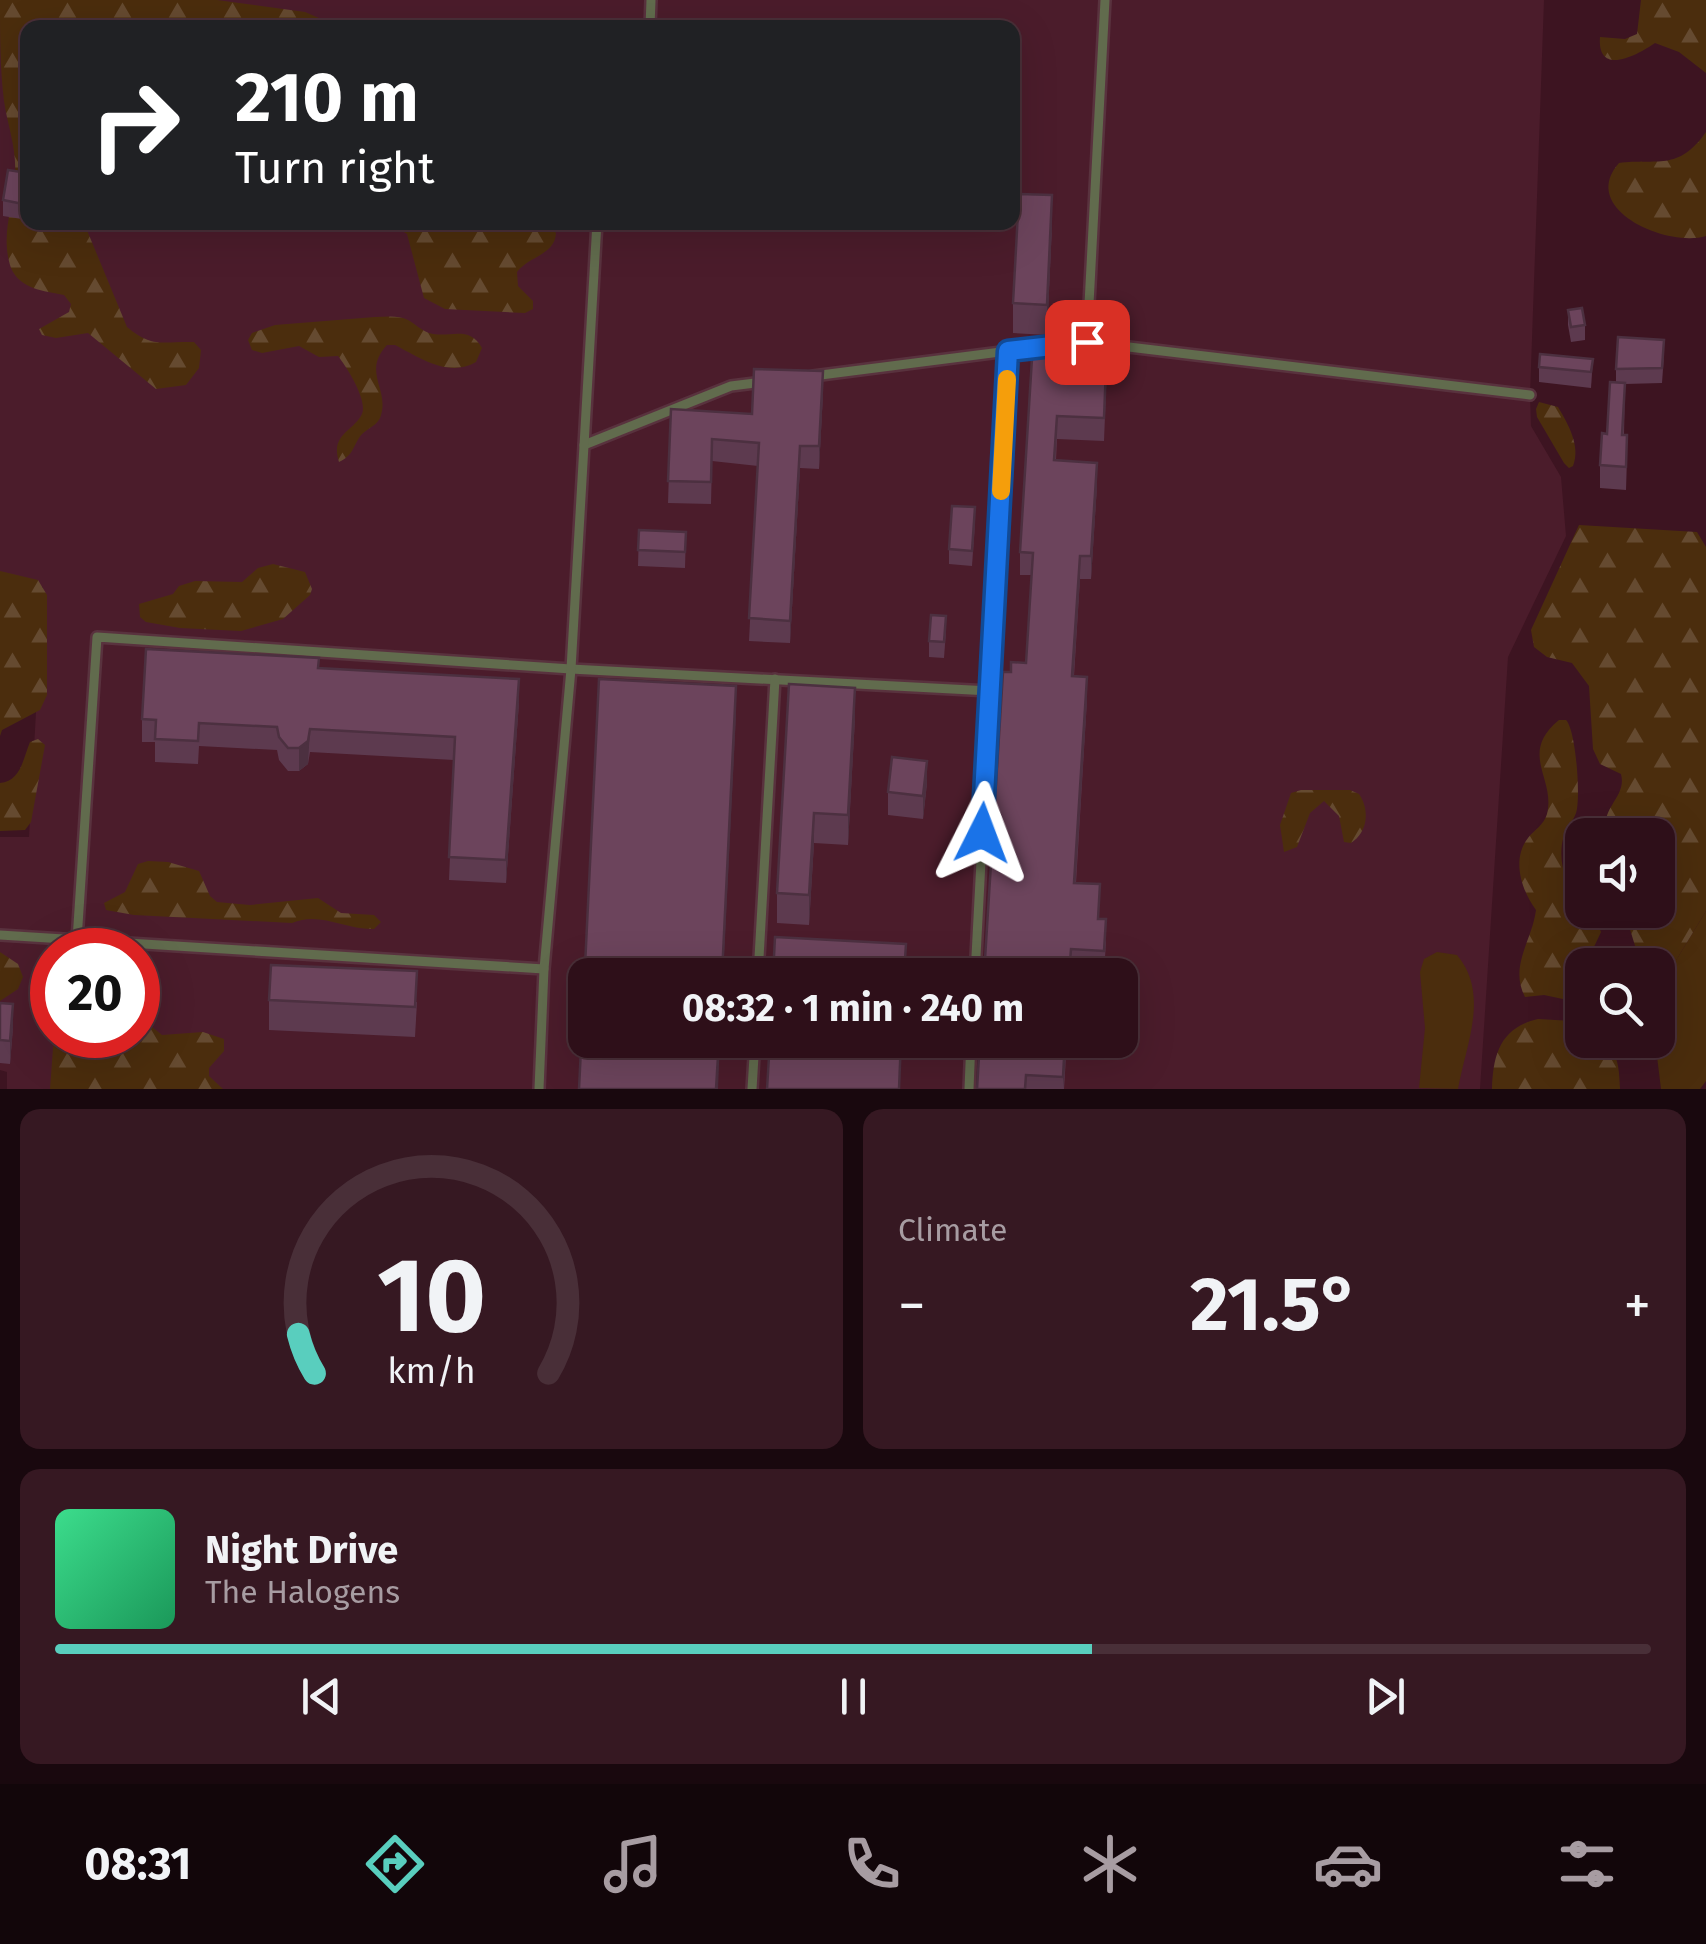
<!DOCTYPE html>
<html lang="en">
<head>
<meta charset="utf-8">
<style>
	:root { --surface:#2e0f19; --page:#361822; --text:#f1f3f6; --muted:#a79ca2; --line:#492f38; --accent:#59cebe }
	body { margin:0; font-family:"Fira Sans",sans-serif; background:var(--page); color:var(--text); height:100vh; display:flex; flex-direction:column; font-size:38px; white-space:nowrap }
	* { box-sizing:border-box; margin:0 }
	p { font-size:32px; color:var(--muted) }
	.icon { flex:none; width:55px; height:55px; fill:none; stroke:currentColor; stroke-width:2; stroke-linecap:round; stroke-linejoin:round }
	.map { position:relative; height:1089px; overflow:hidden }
	.side { display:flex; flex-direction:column; gap:20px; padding:20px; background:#19080e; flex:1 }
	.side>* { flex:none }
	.hud { position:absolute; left:20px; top:20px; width:1000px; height:210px; border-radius:20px; box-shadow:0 10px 40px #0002,0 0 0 2px var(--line); background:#202124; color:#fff; overflow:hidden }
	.fabs { position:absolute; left:1565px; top:818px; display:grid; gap:20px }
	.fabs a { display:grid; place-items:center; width:110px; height:110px; border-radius:20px; background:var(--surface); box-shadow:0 10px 40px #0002,0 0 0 2px var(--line); font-size:50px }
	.speed { position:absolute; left:30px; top:928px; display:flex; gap:20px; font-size:50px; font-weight:700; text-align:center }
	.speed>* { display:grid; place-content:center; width:130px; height:130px; border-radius:50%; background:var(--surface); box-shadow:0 10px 40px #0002,0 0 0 2px var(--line); line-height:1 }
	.speed .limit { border:15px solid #d22; background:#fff; color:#111 }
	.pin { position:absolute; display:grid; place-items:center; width:85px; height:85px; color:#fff; margin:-42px; border-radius:20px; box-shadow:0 5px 15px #0006 }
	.me { position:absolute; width:110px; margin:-55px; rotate:3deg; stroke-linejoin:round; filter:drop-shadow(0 0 8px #0008) }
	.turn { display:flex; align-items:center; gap:35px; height:210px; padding:0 50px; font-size:45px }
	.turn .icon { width:130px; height:130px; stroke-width:2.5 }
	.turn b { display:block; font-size:70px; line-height:85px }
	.big { font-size:75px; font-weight:700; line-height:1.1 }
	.side .widget { flex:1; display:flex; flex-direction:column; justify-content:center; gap:15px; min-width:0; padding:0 35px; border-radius:20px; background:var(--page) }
	.side .dial { align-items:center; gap:0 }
	.dial svg { height:260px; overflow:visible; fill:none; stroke:var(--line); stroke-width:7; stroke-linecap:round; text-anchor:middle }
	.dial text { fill:var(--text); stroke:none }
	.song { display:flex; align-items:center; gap:30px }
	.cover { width:120px; height:120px; border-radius:15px; background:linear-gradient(135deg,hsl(150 70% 55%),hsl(150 70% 35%)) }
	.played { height:10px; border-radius:5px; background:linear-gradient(90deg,var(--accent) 65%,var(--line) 65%) }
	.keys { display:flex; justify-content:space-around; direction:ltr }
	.heat { display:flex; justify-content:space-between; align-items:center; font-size:55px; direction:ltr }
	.side .tiles { flex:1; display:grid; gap:20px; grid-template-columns:1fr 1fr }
	.widget:last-child { grid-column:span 2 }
	.trip { position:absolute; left:568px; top:958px; width:570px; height:100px; border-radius:20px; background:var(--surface); box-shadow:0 10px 40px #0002,0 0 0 2px var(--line); font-weight:700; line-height:100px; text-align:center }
	.dock { display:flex; height:160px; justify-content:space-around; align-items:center; background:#12060a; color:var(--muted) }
	.dock .icon { width:70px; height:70px }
	.dock .on { color:var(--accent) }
	.dock b { font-size:45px; color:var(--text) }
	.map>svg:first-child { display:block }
	.built { fill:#4b1c2b; fill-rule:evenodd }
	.grass { fill:#4b2d0d }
	.forest { fill:url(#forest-firs) }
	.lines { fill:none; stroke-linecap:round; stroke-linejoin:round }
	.lane-casing { stroke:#59323e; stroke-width:14 }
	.lane { stroke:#616b4d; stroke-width:9 }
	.wall { fill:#5d3a4f }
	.shaded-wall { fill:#4c3040 }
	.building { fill:#6c445c; stroke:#4c3040; stroke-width:2.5 }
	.route-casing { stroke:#114b97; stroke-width:25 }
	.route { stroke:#1a73e8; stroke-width:18 }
	.slow { stroke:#f59e0b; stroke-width:18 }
</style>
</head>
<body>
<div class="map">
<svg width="1706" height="1089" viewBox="0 0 1706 1089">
	<defs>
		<pattern id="forest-firs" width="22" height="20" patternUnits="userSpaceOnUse" patternTransform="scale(2.5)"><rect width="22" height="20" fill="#4b2d0d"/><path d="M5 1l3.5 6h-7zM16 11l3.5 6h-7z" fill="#654a30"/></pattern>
	</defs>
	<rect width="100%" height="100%" fill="#3d1421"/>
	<path class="built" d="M0 0H1544L1530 395 1531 426 1561 477 1566 536 1508 657 1480 1089H7V1072L0 1070V837H29L43 587 0 577ZM28 28H1012V222H28ZM52 950H138V1035H52ZM585 975H1120V1040H585Z"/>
	<g class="grass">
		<path d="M1706 911V1081L1700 1089H1661L1655 1040 1658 974 1675 962Z"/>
		<path d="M1437 952 1457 955C1490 994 1466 1044 1458 1089L1419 1088 1425 1028 1420 972 1424 959Z"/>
	</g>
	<g class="forest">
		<path d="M0 0H217L305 12 340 27 28 28V222L84 223 127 327C153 349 164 341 194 342L201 350 199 368 186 385 156 389 88 333 56 338 42 335 39 329 69 312 71 304 64 295C44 291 20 289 11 268 0 235 13 210 15 177 17 148 8 128 4 101 0 68 0 33 0 0Z"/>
		<path d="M1641 0H1706V73L1679 52 1655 43C1639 54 1597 78 1600 37L1625 39 1637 34Z"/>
		<path d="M1706 132V236C1667 248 1578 209 1619 163 1657 158 1678 172 1706 132Z"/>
		<path d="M390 223H540L547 224 556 233C555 255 529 256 517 272L518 286 533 301V309L525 313 445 309 424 298 407 234Z"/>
		<path d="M375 317C386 317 398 315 408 320 415 324 421 330 429 333 449 339 469 324 482 348L476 362C449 378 420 358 395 345H387C362 372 389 388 381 415 378 427 365 428 359 438 352 449 353 455 339 462 330 434 353 432 362 414 368 400 346 366 338 356L319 357 299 346 262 353 252 350 248 340 252 333 275 325Z"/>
		<path d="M1539 402 1558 407C1568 424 1581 446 1573 466L1569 468 1564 463 1537 417 1536 409Z"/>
		<path d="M1579 525 1697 532 1706 547V911L1675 962 1658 974V965H1641L1624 910H1658V835H1637L1606 820C1609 803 1626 793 1621 774L1600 764 1593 749 1589 686 1572 663 1547 657 1534 647 1531 630Z"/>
		<path d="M273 564 305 572 312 589 310 595 283 619 241 631 180 628 146 622 140 617 139 604 173 594 179 586 195 581 242 582 258 568Z"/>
		<path d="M0 571 38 580 47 595V695L40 710 2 730 0 736Z"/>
		<path d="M1559 720H1566C1576 730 1581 798 1576 813 1573 821 1567 827 1564 835 1557 858 1564 886 1582 900V910H1592L1601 932 1592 951 1575 957 1570 963 1573 979 1582 983V1003L1544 995 1525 997C1509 966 1532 941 1536 910 1522 891 1511 860 1528 838 1534 830 1544 825 1547 814 1556 778 1518 754 1559 720Z"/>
		<path d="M38 739 45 745 31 822 25 830 0 831V783C21 781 23 759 30 742Z"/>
		<path d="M1350 790 1359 794C1370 810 1368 832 1351 843L1344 842 1339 816 1324 801 1310 813 1297 847 1284 852 1280 825 1291 793 1301 790Z"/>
		<path d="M148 861 168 862 199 871 210 896 217 902 250 905 318 898 341 913 374 915 381 922 374 929C345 930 320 911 292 923L134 915 106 910 104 903 125 892 138 864Z"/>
		<path d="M0 952 18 964 23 977 18 989 0 1001Z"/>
		<path d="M138 1005 146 1022 162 1035 203 1032 224 1039V1051L209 1068V1076L223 1089H50L54 1035H138Z"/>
		<path d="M1538 1019 1572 1021 1582 1027V1040H1604C1619 1055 1619 1069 1620 1089H1492C1493 1055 1500 1028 1538 1019Z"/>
	</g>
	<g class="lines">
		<defs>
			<g id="lane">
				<path d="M609 28V25L650 27 651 0"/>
				<path d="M1087 342 1105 0"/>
				<path d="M1056 345 1087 342 1530 395"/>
				<path d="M813 376 1040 347"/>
				<path d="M584 445 731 386 763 382"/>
				<path d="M0 935 544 969"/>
				<path d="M77 940 97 637 571 669 990 691"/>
				<path d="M758 975 775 679"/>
				<path d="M975 975 1008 351"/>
				<path d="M539 1089 544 969 571 669 597 222"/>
				<path d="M752 1089 755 1040"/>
				<path d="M969 1089 971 1040"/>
			</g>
		</defs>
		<use href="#lane" class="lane-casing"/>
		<use href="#lane" class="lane"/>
	</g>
	<g class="wall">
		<path d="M28 173V220L3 216V200Z"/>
		<path d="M1052 226 1047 335 1013 333V303Z"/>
		<path d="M1568 310 1585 325V340L1571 342 1568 325Z"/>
		<path d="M1033 342 1107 365 1104 441 1057 439 1056 460 1097 486 1091 579H1080L1074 676 1087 700 1076 883 1099 919 1106 942 1104 973 1071 971 1011 672 1026 663 1032 575H1020V552Z"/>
		<path d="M1664 355 1662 383 1625 384 1624 435 1627 458 1626 490 1600 488V465L1607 434 1616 383V369Z"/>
		<path d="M1593 359 1591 388 1539 382V367Z"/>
		<path d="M823 393 819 469 800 468 790 643 749 641 758 466 712 461 711 504 668 503 671 409 752 414Z"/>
		<path d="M975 523 972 566 949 564V549Z"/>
		<path d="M639 530 686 532 685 568 638 566Z"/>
		<path d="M946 631 944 658 929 657V641Z"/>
		<path d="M319 668 519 702 506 883 449 880 454 760 310 752 308 764 299 771H288L279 760 277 750 199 746 198 764 155 762V742H142V719Z"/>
		<path d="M855 718 848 845 814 843 809 925 777 923V893Z"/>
		<path d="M927 783 923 819 888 815V792Z"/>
		<path d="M269 1000 417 1002 415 1037 269 1030Z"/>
		<path d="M0 1003 13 1027 10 1064 0 1063Z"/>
		<path d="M980 1040H1067L1064 1089H977Z"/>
	</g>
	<g class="shaded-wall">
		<path d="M1052 195V226L1047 335V305Z"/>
		<path d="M823 371V393L819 469V446Z"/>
		<path d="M800 446V468L790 643V621Z"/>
		<path d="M1097 463V486L1091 579V556Z"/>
		<path d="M1080 556V579L1072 699V676Z"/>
		<path d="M1087 677V700L1074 906V883Z"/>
		<path d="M519 679V702L506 883V860Z"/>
		<path d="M736 686V716L723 975H722Z"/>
		<path d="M855 688V718L848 845V815Z"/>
		<path d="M310 729 308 764 299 771V748Z"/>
		<path d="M927 761V783L923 819V796Z"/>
		<path d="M814 813V843L809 925V895Z"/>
		<path d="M13 1004V1027L10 1064V1041Z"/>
		<path d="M719 1040H720L718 1089H716Z"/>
		<path d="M1065 1040H1067L1063 1089V1077Z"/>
	</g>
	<g class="building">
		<path d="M8 170 28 173V205L3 200Z"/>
		<path d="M1019 194 1052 195 1047 305 1013 303Z"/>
		<path d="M1582 308 1585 325 1571 327 1568 310Z"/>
		<path d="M1618 337 1664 340 1662 368 1616 369Z"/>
		<path d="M1079 341 1107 342 1104 418 1057 416 1054 460 1097 463 1091 556H1080L1072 676 1087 677 1074 883 1100 884 1098 919H1106L1104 951 1071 949 1069 975H984L1003 672H1011V662L1026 663 1033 553 1020 552 1033 342 1079 345Z"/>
		<path d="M1540 354 1593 359 1591 372 1539 367Z"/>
		<path d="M754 369 823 371 819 446H800L790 621 749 618 759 443 712 439 711 482 668 481 671 409 752 414Z"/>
		<path d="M1610 382 1625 383 1622 435H1627L1626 467 1600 465 1602 433 1607 434Z"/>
		<path d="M952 506 975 507 972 551 949 549Z"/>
		<path d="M639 530 686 532 685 552 638 550Z"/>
		<path d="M931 615 946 616 944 642 929 641Z"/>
		<path d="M146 649 319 658 318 668 519 679 506 860 449 857 455 737 310 729 308 741 299 748H288L279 737 277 727 199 723 198 741 155 739 156 720 142 719Z"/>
		<path d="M599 679 736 686 722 975H585V1040H719L716 1089H579Z"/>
		<path d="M789 684 855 688 848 815 814 813 809 895 777 893Z"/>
		<path d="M892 757 927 761 923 796 888 792Z"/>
		<path d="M775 937 906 944 904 975H773Z"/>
		<path d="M271 965 417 971 415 1007 269 1000Z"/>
		<path d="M0 1003 13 1004 10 1041 0 1040Z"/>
		<path d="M770 1040H901L899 1089H767Z"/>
		<path d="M980 1040H1065L1063 1077 1026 1075 1025 1089H977Z"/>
	</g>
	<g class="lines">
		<defs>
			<path id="route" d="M982 833 1008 351 1087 342"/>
		</defs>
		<use href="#route" class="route-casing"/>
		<use href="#route" class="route"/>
		<path class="slow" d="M1001 491 1007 379"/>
	</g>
</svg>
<div class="fabs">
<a><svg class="icon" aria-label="sound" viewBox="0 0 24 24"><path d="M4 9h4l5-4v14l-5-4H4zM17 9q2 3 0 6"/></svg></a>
<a><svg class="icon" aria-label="search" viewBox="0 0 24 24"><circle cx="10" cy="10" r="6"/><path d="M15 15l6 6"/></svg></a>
</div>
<div class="speed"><div class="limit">20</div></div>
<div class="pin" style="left:1087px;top:342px;background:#d93025"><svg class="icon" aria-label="arrive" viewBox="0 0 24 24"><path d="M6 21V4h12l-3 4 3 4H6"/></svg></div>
<svg class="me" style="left:982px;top:833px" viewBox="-20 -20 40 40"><path d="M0-17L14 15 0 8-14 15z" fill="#1a73e8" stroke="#fff" stroke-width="4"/></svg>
<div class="trip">08:32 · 1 min · 240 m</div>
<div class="hud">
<div class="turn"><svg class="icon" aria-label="right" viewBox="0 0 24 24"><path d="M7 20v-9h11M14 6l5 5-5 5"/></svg><div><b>210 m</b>Turn right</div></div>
</div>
</div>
<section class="side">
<div class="tiles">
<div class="widget dial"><svg viewBox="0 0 100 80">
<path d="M14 69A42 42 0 1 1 86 69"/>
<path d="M14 69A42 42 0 0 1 9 57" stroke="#59cebe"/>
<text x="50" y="56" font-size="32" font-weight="700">10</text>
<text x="50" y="72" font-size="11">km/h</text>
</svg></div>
<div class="widget"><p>Climate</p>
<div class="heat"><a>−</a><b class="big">21.5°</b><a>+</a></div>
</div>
<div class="widget">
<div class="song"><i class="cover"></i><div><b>Night Drive</b><p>The Halogens</p></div></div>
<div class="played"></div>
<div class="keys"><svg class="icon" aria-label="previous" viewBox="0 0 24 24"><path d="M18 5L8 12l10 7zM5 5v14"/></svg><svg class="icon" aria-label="pause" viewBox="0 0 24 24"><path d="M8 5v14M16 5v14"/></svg><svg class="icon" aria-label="next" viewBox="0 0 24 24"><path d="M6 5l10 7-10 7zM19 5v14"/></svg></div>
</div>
</div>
</section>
<nav class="dock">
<b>08:31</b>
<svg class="icon on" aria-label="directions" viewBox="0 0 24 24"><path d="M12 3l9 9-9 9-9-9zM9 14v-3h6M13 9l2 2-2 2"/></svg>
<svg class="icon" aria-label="music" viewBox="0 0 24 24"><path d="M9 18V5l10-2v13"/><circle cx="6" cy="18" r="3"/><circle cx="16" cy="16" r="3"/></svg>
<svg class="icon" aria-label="phone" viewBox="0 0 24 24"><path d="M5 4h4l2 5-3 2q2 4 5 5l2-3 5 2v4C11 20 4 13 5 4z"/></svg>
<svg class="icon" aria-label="climate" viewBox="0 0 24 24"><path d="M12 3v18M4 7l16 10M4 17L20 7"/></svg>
<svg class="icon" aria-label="car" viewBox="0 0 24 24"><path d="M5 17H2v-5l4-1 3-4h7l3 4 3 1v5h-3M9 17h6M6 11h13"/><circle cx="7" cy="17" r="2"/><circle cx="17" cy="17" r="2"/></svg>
<svg class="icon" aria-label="filters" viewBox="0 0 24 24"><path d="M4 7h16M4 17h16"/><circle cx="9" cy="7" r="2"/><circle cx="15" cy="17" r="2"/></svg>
</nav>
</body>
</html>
